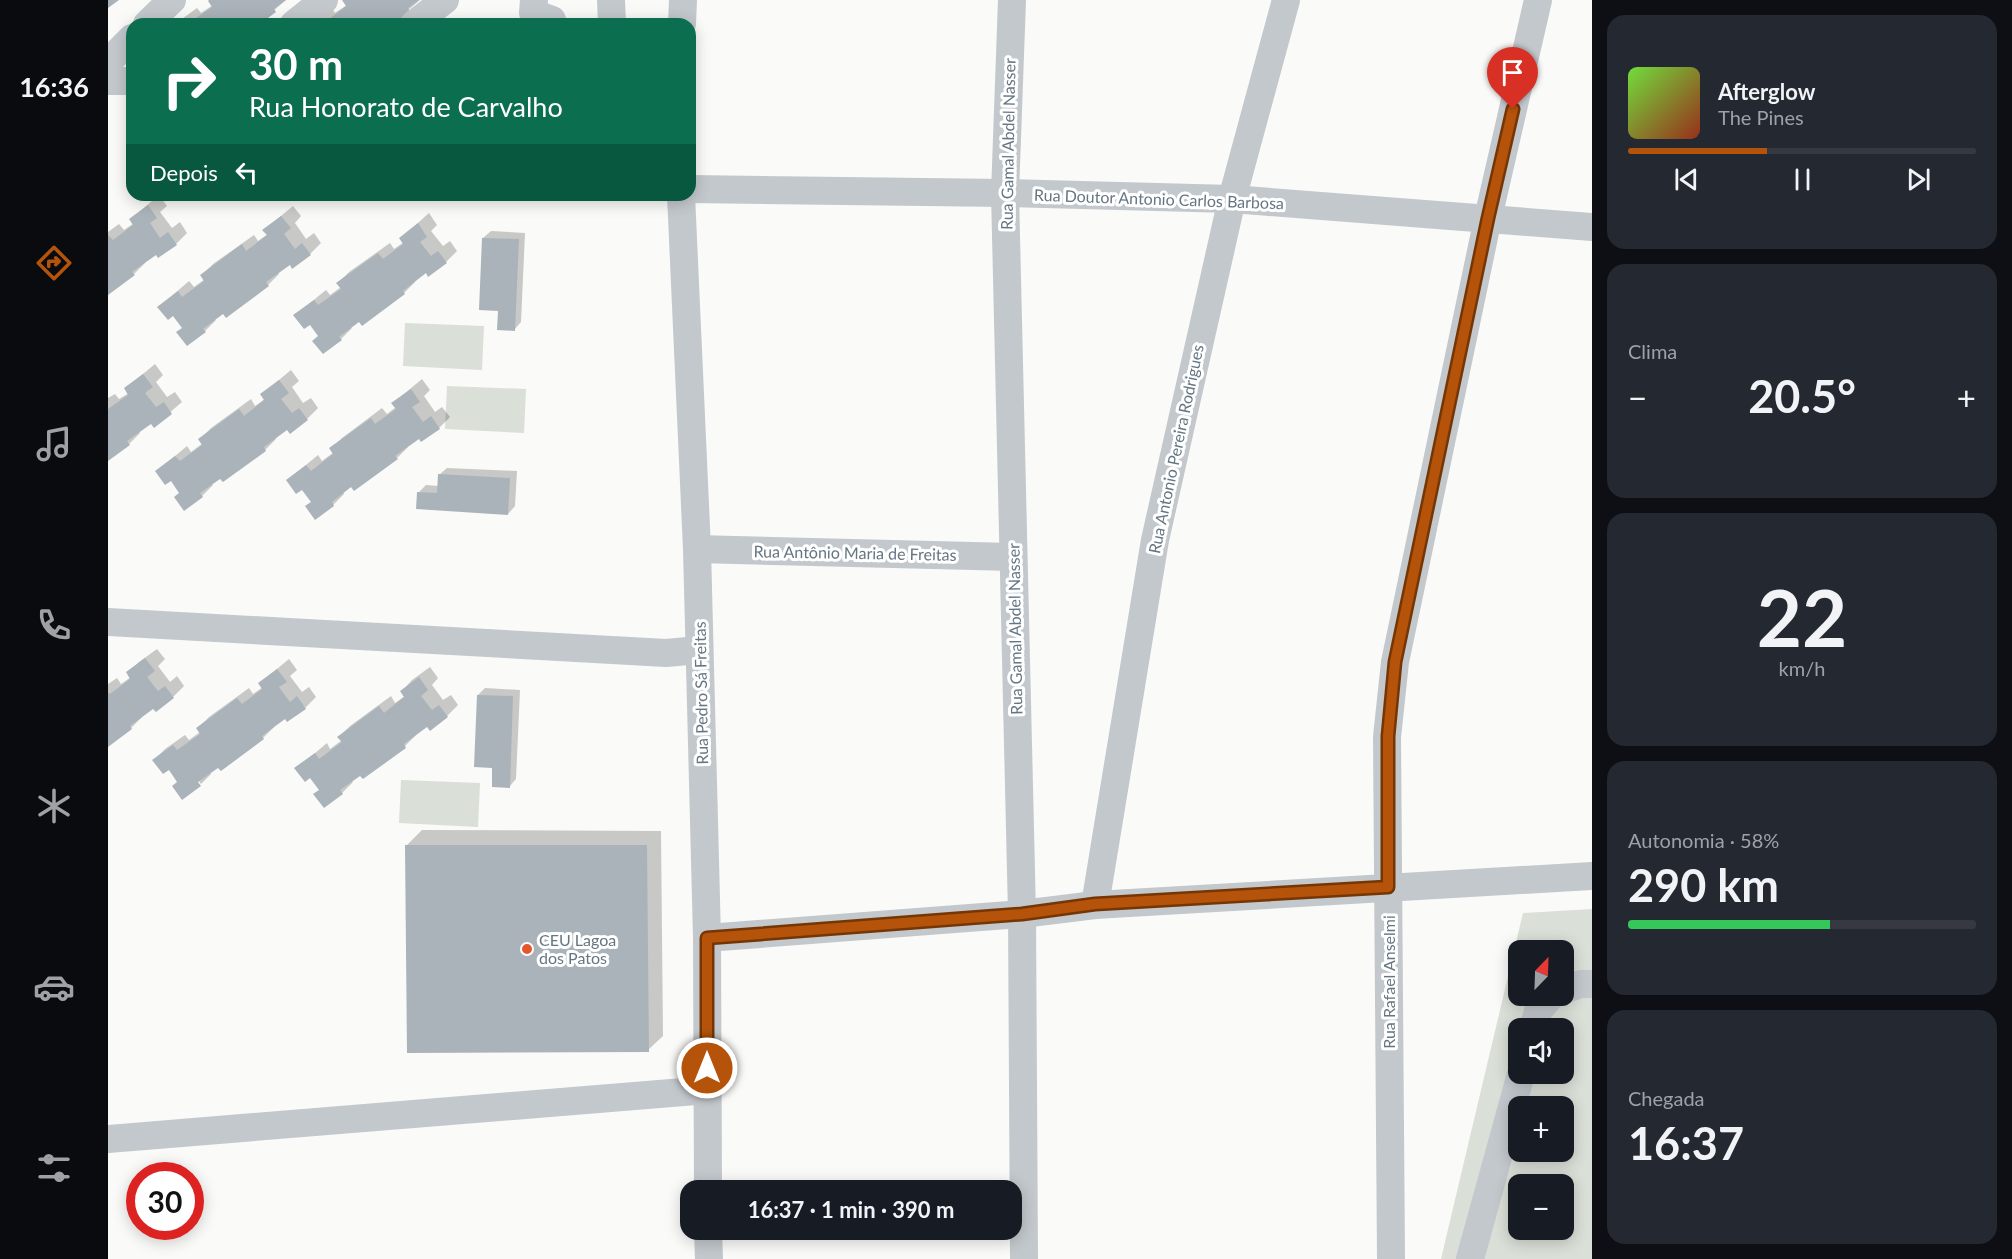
<!DOCTYPE html>
<html lang="pt">
<head>
<meta charset="utf-8">
<style>
	:root { --surface:#171b24; --page:#242831; --text:#f1f3f6; --muted:#9ea1a6; --line:#363941; --accent:#b45309 }
	body { margin:0; font-family:Lato,sans-serif; background:var(--page); color:var(--text); height:100vh; display:flex; flex-direction:column; font-size:22px; white-space:nowrap }
	* { box-sizing:border-box; margin:0 }
	p { font-size:20px; color:var(--muted) }
	.icon { flex:none; width:33px; height:33px; fill:none; stroke:currentColor; stroke-width:2; stroke-linecap:round; stroke-linejoin:round }
	.map { position:relative; flex:1; overflow:hidden }
	.details { display:flex; flex-direction:column; gap:15px; padding:15px; background:#0d0f14; width:420px }
	.details>* { flex:none }
	.guide { position:absolute; left:18px; top:18px; width:570px; height:183px; border-radius:18px; box-shadow:0 3px 15px #0003; background:#0b6e4f; color:#fff; overflow:hidden }
	.needle { width:39px; rotate:23deg }
	.tools { position:absolute; left:1400px; top:940px; display:grid; gap:12px }
	.tools a { display:grid; place-items:center; width:66px; height:66px; border-radius:12px; background:var(--surface); box-shadow:0 3px 15px #0003; font-size:30px }
	.speed { position:absolute; left:18px; top:1162px; display:flex; gap:12px; font-size:30px; font-weight:700; text-align:center }
	.speed>* { display:grid; place-content:center; width:78px; height:78px; border-radius:50%; background:var(--surface); box-shadow:0 3px 15px #0003; line-height:1 }
	.speed .limit { border:9px solid #d22; background:#fff; color:#111 }
	.pin { position:absolute; display:grid; place-items:center; width:51px; height:51px; color:#fff; margin:-62px -26px; border-radius:50% 50% 50% 0; rotate:-45deg; box-shadow:0 0 6px #0007 }
	.pin .icon { rotate:45deg }
	.me { position:absolute; width:66px; margin:-33px; rotate:0deg; stroke-linejoin:round; filter:drop-shadow(0 0 4px #0008) }
	.turn { display:flex; align-items:center; gap:21px; height:126px; padding:0 24px; font-size:27px }
	.turn .icon { width:78px; height:78px; stroke-width:2.5 }
	.turn b { display:block; font-size:42px; line-height:51px }
	.then { display:flex; align-items:center; height:57px; padding:0 24px; background:#0003; gap:12px; font-size:22px }
	.big { font-size:45px; font-weight:700; line-height:1.1 }
	.details .card { flex:1; display:flex; flex-direction:column; justify-content:center; gap:9px; min-width:0; padding:0 21px; border-radius:18px; background:var(--page) }
	.details .dial { align-items:center; gap:0 }
	.dial b { font-size:78px; line-height:1 }
	.song { display:flex; align-items:center; gap:18px }
	.cover { width:72px; height:72px; border-radius:9px; background:linear-gradient(135deg,hsl(100 70% 55%),hsl(10 70% 35%)) }
	.played { height:6px; border-radius:3px; background:linear-gradient(90deg,var(--accent) 40%,var(--line) 40%) }
	.keys { display:flex; justify-content:space-around; direction:ltr }
	.heat { display:flex; justify-content:space-between; align-items:center; font-size:33px; direction:ltr }
	.charge { height:9px; border-radius:4px; background:linear-gradient(90deg,#34c759 58%,var(--line) 0) }
	.trip { position:absolute; left:572px; top:1180px; width:342px; height:60px; border-radius:18px; background:var(--surface); box-shadow:0 3px 15px #0003; font-weight:700; line-height:60px; text-align:center }
	main { display:flex; flex:1; min-height:0 }
	.tab-bar { display:flex; flex-direction:column; width:108px; justify-content:space-around; align-items:center; background:#090b0e; color:var(--muted) }
	.tab-bar .icon { width:42px; height:42px }
	.tab-bar .selected { color:var(--accent) }
	.tab-bar b { font-size:27px; color:var(--text) }
	.map>svg:first-child { display:block }
	.green { fill:#dadfd7; fill-rule:evenodd }
	.shadow { fill:#0003 }
	.building { fill:#aab3b9 }
	.lines { fill:none; stroke-linecap:round; stroke-linejoin:round }
	.minor { stroke:#c3c8cc; stroke-width:28 }
	.route-casing { stroke:#753606; stroke-width:15 }
	.route { stroke:#b45309; stroke-width:10 }
	.poi-dot { fill:#e4572e; stroke:#fff; stroke-width:2 }
	.labels { text-anchor:middle; stroke-width:6; stroke-linejoin:round; paint-order:stroke }
	.street-label { font-size:16px; fill:#657683; stroke:#fff }
	.poi-label { font-size:16px; fill:#657683; stroke:#fff; text-anchor:start }
</style>
</head>
<body>
<main>
<nav class="tab-bar">
<b>16:36</b>
<svg class="icon selected" aria-label="directions" viewBox="0 0 24 24"><path d="M12 3l9 9-9 9-9-9zM9 14v-3h6M13 9l2 2-2 2"/></svg>
<svg class="icon" aria-label="music" viewBox="0 0 24 24"><path d="M9 18V5l10-2v13"/><circle cx="6" cy="18" r="3"/><circle cx="16" cy="16" r="3"/></svg>
<svg class="icon" aria-label="phone" viewBox="0 0 24 24"><path d="M5 4h4l2 5-3 2q2 4 5 5l2-3 5 2v4C11 20 4 13 5 4z"/></svg>
<svg class="icon" aria-label="climate" viewBox="0 0 24 24"><path d="M12 3v18M4 7l16 10M4 17L20 7"/></svg>
<svg class="icon" aria-label="car" viewBox="0 0 24 24"><path d="M5 17H2v-5l4-1 3-4h7l3 4 3 1v5h-3M9 17h6M6 11h13"/><circle cx="7" cy="17" r="2"/><circle cx="17" cy="17" r="2"/></svg>
<svg class="icon" aria-label="filters" viewBox="0 0 24 24"><path d="M4 7h16M4 17h16"/><circle cx="9" cy="7" r="2"/><circle cx="15" cy="17" r="2"/></svg>
</nav>
<div class="map">
<svg width="1484" height="1259" viewBox="0 0 1484 1259">
	<rect width="100%" height="100%" fill="#fafaf8"/>
	<g class="green">
		<path d="M297 323 376 326 374 370 295 366Z"/>
		<path d="M339 386 418 389 416 433 337 429Z"/>
		<path d="M293 780 372 783 370 827 291 823Z"/>
		<path d="M1484 909V1259H1333L1415 913ZM1410 951H1455V996H1410ZM1410 1029H1455V1074H1410ZM1410 1107H1455V1152H1410ZM1410 1185H1455V1230H1410Z"/>
	</g>
	<g class="shadow">
		<path d="M103 0H178L150 24H67L89 8 93 13 105 5Z"/>
		<path d="M237 0H312L284 24H201L223 7 227 13 239 5Z"/>
		<path d="M341 21 405 24H337Z"/>
		<path d="M51 195 59 206 52 212 64 228 72 222 79 233 68 244 48 253 36 262 37 263 26 274 0 293V232L11 224 16 230 26 223 23 219Z"/>
		<path d="M185 206 193 216 187 223 198 239 206 233 213 243 202 254 182 263 170 272 171 274 160 285 118 315 115 312 106 318 108 320 97 331 75 327 66 314 51 307 81 281 86 287 97 279 94 275 105 264 146 235 150 241 160 234 156 230Z"/>
		<path d="M321 213 329 225 323 231 335 246 342 241 349 251 338 262 318 271 306 280 307 282 296 293 242 326 244 328 233 339 212 336 202 323 187 315 218 290 222 295 233 287 230 283 241 272 282 243 286 249 296 242 293 238Z"/>
		<path d="M383 231 417 233 413 322 406 330 391 310 375 238Z"/>
		<path d="M47 364 55 375 48 382 59 397 67 392 74 402 46 426 43 422 31 431 32 433 21 444 0 459V398L7 394 11 399 21 393 18 388Z"/>
		<path d="M183 370 191 381 184 387 195 403 203 398 210 408 199 419 182 431 179 428 167 437 168 439 157 450 115 480 112 477 103 483 105 485 94 496 73 492 63 479 49 471 79 446 83 452 95 443 92 439 103 428 143 399 147 406 157 399 154 394Z"/>
		<path d="M314 379 322 390 316 396 327 412 334 407 342 417 331 428 311 437 298 446 300 447 289 458 235 492 236 494 225 505 199 506 204 501 194 488 180 480 210 455 214 461 226 452 223 449 234 438 274 408 279 414 288 407 285 403Z"/>
		<path d="M339 468 409 471 407 506 400 514 311 492 318 485 331 486V475Z"/>
		<path d="M49 649 57 659 50 666 62 682 69 676 76 686 65 697 46 706 33 715 34 717 23 728 0 745V684L9 678 13 684 23 677 20 673 31 662Z"/>
		<path d="M181 659 189 670 182 676 194 692 201 687 208 697 197 708 180 720 178 717 165 726 166 727 155 738 102 772 103 774 93 784 87 775 71 781 61 768 46 760 57 749 77 735 81 740 92 732 90 728 101 717 141 688 145 694 155 687 152 683Z"/>
		<path d="M322 667 330 678 324 685 335 700 343 695 350 705 339 716 322 728 319 725 307 734 308 735 297 746 243 780 245 782 234 793 212 789 203 776 188 769 219 743 222 749 234 740 231 737 242 726 283 696 287 703 297 696 294 691 304 680Z"/>
		<path d="M377 688 412 690 408 779 401 787 386 767 370 695Z"/>
		<path d="M314 830 553 831 555 1036 540 1050 299 845Z"/>
	</g>
	<g class="building">
		<path d="M0 0H11L0 8Z"/>
		<path d="M101 0H178L166 9 168 12 152 24H69L77 18 81 23 104 7 100 1Z"/>
		<path d="M234 0H311L300 8 302 12 286 24H202L212 17 216 23 238 6Z"/>
		<path d="M40 205 49 218 42 223 52 238 60 232 69 245 50 258 48 255 24 272 27 275 0 295V235L5 240 25 225 21 219Z"/>
		<path d="M173 216 183 228 176 234 187 249 194 243 203 255 184 269 182 265 158 282 161 286 118 318 115 314 95 329 98 332 79 346 68 332 74 328 65 316 60 320 49 307 70 291 74 297 96 281 92 275 134 244 138 251 159 235 154 230Z"/>
		<path d="M310 223 319 237 312 242 323 256 330 251 339 263 320 277 318 273 295 291 297 294 254 326 251 322 231 337 234 340 215 354 204 341 210 336 202 325 196 329 185 315 206 300 210 305 233 289 228 283 270 253 275 259 295 244 291 238Z"/>
		<path d="M374 238 411 239 407 331 389 330 390 311 371 310Z"/>
		<path d="M35 374 45 387 37 393 48 407 56 402 64 414 46 428 43 424 19 441 22 445 0 461V409L20 395 16 388Z"/>
		<path d="M171 380 181 393 173 399 184 413 191 408 200 420 182 434 179 430 156 447 158 451 115 482 112 479 92 493 95 497 76 511 66 497 71 493 63 481 57 485 47 471 67 456 72 461 94 445 90 439 131 409 136 416 156 400 152 394Z"/>
		<path d="M303 389 312 402 304 407 315 422 323 416 332 429 313 442 311 439 287 456 290 459 246 491 243 487 224 502 226 506 207 520 197 506 203 502 194 490 188 494 178 480 198 465 203 471 225 454 221 448 263 418 267 424 288 409 283 403Z"/>
		<path d="M330 474 402 478 400 515 308 509 309 492 329 493Z"/>
		<path d="M37 658 47 671 39 677 50 691 57 686 66 698 48 712 45 709 22 726 24 729 0 747V692L2 694 22 679 18 672Z"/>
		<path d="M169 669 179 682 171 687 182 702 189 696 198 709 179 722 177 719 154 736 156 739 113 771 110 768 90 782 93 786 74 800 64 786 69 782 61 770 55 774 44 760 65 745 69 750 92 734 88 728 129 698 134 704 154 689 150 683Z"/>
		<path d="M311 677 320 690 313 696 324 710 331 705 340 717 322 731 319 727 296 744 298 748 255 779 252 776 232 790 235 794 216 808 205 794 211 790 202 778 197 782 186 768 207 753 211 759 234 742 229 737 271 706 276 713 296 697 292 691Z"/>
		<path d="M369 695 405 696 402 788 384 787V768L366 767Z"/>
		<path d="M297 845H539L541 1052 299 1053Z"/>
	</g>
	<g class="lines">
		<g class="minor">
			<path d="M426 0 425 13 444 20 445 24"/>
			<path d="M503 0 504 24"/>
			<path d="M904 0 897 193 914 914 916 1259"/>
			<path d="M39 24 64 0"/>
			<path d="M186 24 216 0"/>
			<path d="M306 24 337 0"/>
			<path d="M574 24 575 0"/>
			<path d="M0 62 24 38"/>
			<path d="M0 81H24"/>
			<path d="M582 189 897 193 1124 199 1484 227"/>
			<path d="M573 195 589 549 599 938 600 1191"/>
			<path d="M589 549 905 557"/>
			<path d="M0 622 558 653 591 650"/>
			<path d="M987 905 1047 540 1124 199 1178 0"/>
			<path d="M599 938 914 914 987 905 1484 876"/>
			<path d="M1455 990 1473 984H1484"/>
			<path d="M1425 1029 1430 1011 1443 996"/>
			<path d="M0 1139 600 1090"/>
			<path d="M600 1230 601 1259"/>
			<path d="M1283 1259 1279 737 1287 662 1380 218 1430 0"/>
			<path d="M1362 1259 1413 1074"/>
		</g>
	</g>
	<g class="lines">
		<defs>
			<path id="route" d="M599 1068V938L914 914 987 904 1280 887V736L1287 662 1380 218 1405 109"/>
		</defs>
		<use href="#route" class="route-casing"/>
		<use href="#route" class="route"/>
	</g>
	<circle class="poi-dot" cx="419" cy="949" r="6"/>
	<g class="labels">
		<g class="street-label">
			<text transform="translate(900 144) rotate(-89)" y="6">Rua Gamal Abdel Nasser</text>
			<text transform="translate(1051 199) rotate(2)" y="6">Rua Doutor Antonio Carlos Barbosa</text>
			<text transform="translate(1068 449) rotate(-78)" y="6">Rua Antonio Pereira Rodrigues</text>
			<text transform="translate(747 553) rotate(1)" y="6">Rua Antônio Maria de Freitas</text>
			<text transform="translate(907 629) rotate(-91)" y="6">Rua Gamal Abdel Nasser</text>
			<text transform="translate(593 693) rotate(-91)" y="6">Rua Pedro Sá Freitas</text>
			<text transform="translate(1281 982) rotate(-90)" y="6">Rua Rafael Anselmi</text>
		</g>
		<g class="poi-label">
			<text x="431" y="946">CEU Lagoa<tspan x="431" dy="18">dos Patos</tspan></text>
		</g>
	</g>
</svg>
<div class="tools">
<a><svg class="needle" viewBox="-14 -14 28 28"><path d="M0-13l5 13h-10z" fill="#e53935"/><path d="M0 13l5-13h-10z" fill="#9ea1a6"/></svg></a>
<a><svg class="icon" aria-label="sound" viewBox="0 0 24 24"><path d="M4 9h4l5-4v14l-5-4H4zM17 9q2 3 0 6"/></svg></a>
<a>+</a>
<a>−</a>
</div>
<div class="speed"><div class="limit">30</div></div>
<div class="pin" style="left:1405px;top:109px;background:#d93025"><svg class="icon" aria-label="arrive" viewBox="0 0 24 24"><path d="M6 21V4h12l-3 4 3 4H6"/></svg></div>
<svg class="me" style="left:599px;top:1068px" viewBox="-20 -20 40 40"><circle r="17" fill="#b45309" stroke="#fff" stroke-width="3"/><path d="M0-11L8 9 0 5-8 9z" fill="#fff"/></svg>
<div class="trip">16:37 · 1 min · 390 m</div>
<div class="guide">
<div class="turn"><svg class="icon" aria-label="right" viewBox="0 0 24 24"><path d="M7 20v-9h11M14 6l5 5-5 5"/></svg><div><b>30 m</b>Rua Honorato de Carvalho</div></div>
<div class="then">Depois<svg class="icon" aria-label="left" viewBox="0 0 24 24"><path d="M17 20v-9H6M10 6l-5 5 5 5"/></svg></div>
</div>
</div>
<section class="details">
<div class="card">
<div class="song"><i class="cover"></i><div><b>Afterglow</b><p>The Pines</p></div></div>
<div class="played"></div>
<div class="keys"><svg class="icon" aria-label="previous" viewBox="0 0 24 24"><path d="M18 5L8 12l10 7zM5 5v14"/></svg><svg class="icon" aria-label="pause" viewBox="0 0 24 24"><path d="M8 5v14M16 5v14"/></svg><svg class="icon" aria-label="next" viewBox="0 0 24 24"><path d="M6 5l10 7-10 7zM19 5v14"/></svg></div>
</div>
<div class="card"><p>Clima</p>
<div class="heat"><a>−</a><b class="big">20.5°</b><a>+</a></div>
</div>
<div class="card dial"><b>22</b><p>km/h</p></div>
<div class="card"><p>Autonomia · 58%</p><b class="big">290 km</b><div class="charge"></div></div>
<div class="card"><p>Chegada</p><b class="big">16:37</b></div>
</section>
</main>
</body>
</html>
